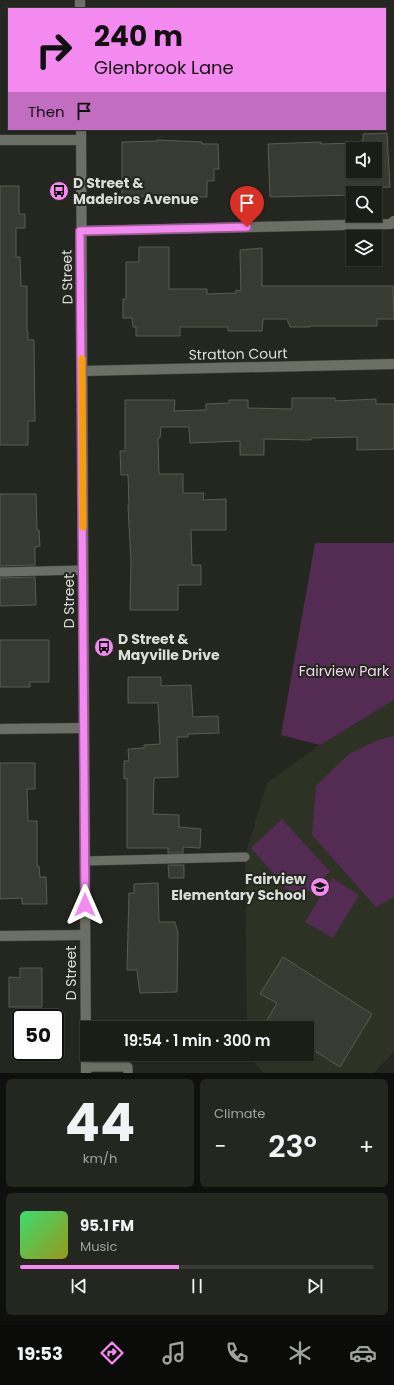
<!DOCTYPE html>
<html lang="en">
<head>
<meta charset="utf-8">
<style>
	:root { --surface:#1b1d17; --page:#242620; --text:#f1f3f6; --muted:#a0a2a1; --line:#393b36; --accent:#f489f0 }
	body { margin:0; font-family:Poppins,sans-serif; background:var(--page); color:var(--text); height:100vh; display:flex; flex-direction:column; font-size:15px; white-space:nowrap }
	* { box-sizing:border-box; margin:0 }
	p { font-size:13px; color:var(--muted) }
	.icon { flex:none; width:22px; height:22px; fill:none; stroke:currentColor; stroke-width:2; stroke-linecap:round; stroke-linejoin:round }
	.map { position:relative; height:1073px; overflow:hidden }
	.side { display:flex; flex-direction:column; gap:6px; padding:6px; background:#0f100d; flex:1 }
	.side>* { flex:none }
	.top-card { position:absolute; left:8px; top:8px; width:378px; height:122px; border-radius:0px; box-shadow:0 1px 3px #0004,0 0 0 1px var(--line); background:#f489f0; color:#111; overflow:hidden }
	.tools { position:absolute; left:346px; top:142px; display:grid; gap:8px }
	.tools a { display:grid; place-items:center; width:36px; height:36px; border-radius:0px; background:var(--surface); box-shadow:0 1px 3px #0004,0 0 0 1px var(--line); font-size:20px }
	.speed { position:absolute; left:12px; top:1009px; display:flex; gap:8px; font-size:20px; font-weight:700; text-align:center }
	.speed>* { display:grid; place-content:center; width:52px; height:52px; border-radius:50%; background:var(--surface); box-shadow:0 1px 3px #0004,0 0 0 1px var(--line); line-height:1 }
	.speed .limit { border:2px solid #111; border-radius:6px; background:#fff; color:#111 }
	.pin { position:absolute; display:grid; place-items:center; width:34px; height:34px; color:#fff; margin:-41px -17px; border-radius:50% 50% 50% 0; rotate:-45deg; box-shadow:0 0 4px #0007 }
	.pin .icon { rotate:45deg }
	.me { position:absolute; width:44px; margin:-22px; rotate:0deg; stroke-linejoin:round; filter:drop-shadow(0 0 3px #0008) }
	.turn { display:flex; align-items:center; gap:14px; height:84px; padding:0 20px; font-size:18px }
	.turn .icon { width:52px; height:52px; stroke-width:2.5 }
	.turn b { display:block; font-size:28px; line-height:34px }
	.then { display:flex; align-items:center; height:38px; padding:0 20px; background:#0003; gap:8px; font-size:15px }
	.big { font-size:30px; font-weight:600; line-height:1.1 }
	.side .card { flex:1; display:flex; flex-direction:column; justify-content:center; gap:6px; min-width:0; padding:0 14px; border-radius:6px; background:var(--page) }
	.side .dial { align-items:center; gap:0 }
	.dial b { font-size:52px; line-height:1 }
	.song { display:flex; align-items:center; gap:12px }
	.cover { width:48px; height:48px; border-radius:6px; background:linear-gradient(135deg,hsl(140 70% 55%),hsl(60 70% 35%)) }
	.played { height:4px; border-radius:2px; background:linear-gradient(90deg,var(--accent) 45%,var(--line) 45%) }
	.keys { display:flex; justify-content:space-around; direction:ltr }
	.heat { display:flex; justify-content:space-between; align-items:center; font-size:22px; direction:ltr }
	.side .tiles { flex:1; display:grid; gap:6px; grid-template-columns:1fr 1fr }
	.card:last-child { grid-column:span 2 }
	.trip { position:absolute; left:80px; top:1021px; width:234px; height:40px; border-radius:0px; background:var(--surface); box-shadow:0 1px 3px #0004,0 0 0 1px var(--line); font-weight:600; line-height:40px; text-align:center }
	.menu { display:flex; height:64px; justify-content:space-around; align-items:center; background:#0b0c09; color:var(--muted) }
	.menu .icon { width:28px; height:28px }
	.menu .on { color:var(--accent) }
	.menu b { font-size:18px; color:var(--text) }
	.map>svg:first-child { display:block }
	.built { fill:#2e3225 }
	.green { fill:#542c53 }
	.building { fill:#383b32; stroke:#595c53; fill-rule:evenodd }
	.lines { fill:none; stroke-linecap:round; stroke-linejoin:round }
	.service-casing { stroke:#3e413a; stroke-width:10 }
	.minor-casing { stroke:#3e413a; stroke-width:11 }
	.secondary-casing { stroke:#3e413a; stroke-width:11 }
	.service { stroke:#6c6f65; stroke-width:9 }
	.minor { stroke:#6c6f65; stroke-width:10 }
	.secondary { stroke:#6c6f65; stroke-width:10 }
	.route-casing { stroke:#9f599c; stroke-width:10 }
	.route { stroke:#f489f0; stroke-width:7 }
	.slow { stroke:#f59e0b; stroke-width:7 }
	.labels { text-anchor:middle; stroke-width:4; stroke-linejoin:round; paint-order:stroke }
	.poi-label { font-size:14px; font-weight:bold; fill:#dbddd8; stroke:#24271f; text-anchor:start }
	.street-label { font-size:14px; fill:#dbddd8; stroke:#24271f }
	.park-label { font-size:14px; fill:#f6d3f3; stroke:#24271f }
</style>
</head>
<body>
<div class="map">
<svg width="394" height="1073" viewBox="0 0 394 1073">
	<rect width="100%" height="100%" fill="#24271f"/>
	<path class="built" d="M394 700V1052L374 1073H264L247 1054H307V1028H247L245 857 267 783 320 745Z"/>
	<g class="green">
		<path d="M315 543H394V700L320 745 281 735Z"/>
		<path d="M394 736V897L376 907 312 835 316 786 349 754 378 740Z"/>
		<path d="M282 819 330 872 298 901 251 848Z"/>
		<path d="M332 878 359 895 333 938 305 922Z"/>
	</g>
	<g class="building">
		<path d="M387 133 390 187 354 189 353 195 270 197 268 144 321 142V144L362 143 361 141 363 140V134ZM353 149H375V171H353Z"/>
		<path d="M157 140 202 142V144H218L219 169H214V181H207V197L122 196V142L157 141Z"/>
		<path d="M0 186H19V214H25V228H16V257H20L21 286H27V332H28V340H34L35 421H28V445H0Z"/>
		<path d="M139 247H169V289H207V294L236 293V290L241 291 240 250 262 248V286H393L394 319H377V326H310V327H290L287 319H263L262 331H228V327H180V336H136V327H133L132 318H123V299H126V262H139Z"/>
		<path d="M292 398H335V401L376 399V404H394V449L357 450V437L311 438V440L264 439V455H240V441L190 443 189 427H161L160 438H158L159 474H183V493H204L203 500 226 499V530H191L192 565H201V585H178V610H130L131 563 128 505H129L128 475H121L120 451H125V400H175L174 411 206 410V404L229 403V400H248V408L292 409Z"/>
		<path d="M0 494H36L37 530H39L40 546 35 547V565L0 566Z"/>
		<path d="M35 577 36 605 0 606V578Z"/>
		<path d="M0 640H49V682H30V687H0Z"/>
		<path d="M128 677H161V686L191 685 193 717 218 716 219 733 188 734V737H177L178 777 154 778 153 814 179 815V827L201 829 200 848 183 847V853H168V848H127V778L124 779V761H129L128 749 144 748V745L160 744 158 703H128Z"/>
		<path d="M0 763H35V789H27L28 821H37V866H39L40 877H46L47 904H22V898L0 899Z"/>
		<path d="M168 865H184V878H169Z"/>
		<path d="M158 883 159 922H175L178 933 177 992 140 993 137 970H127L129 893H134V884Z"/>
		<path d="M283 957 372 1014 340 1067 307 1046V1028H279L267 1020 277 1003 260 994Z"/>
		<path d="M20 968H42V1007H9V977L20 978Z"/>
	</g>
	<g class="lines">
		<defs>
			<g id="service">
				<path d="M0 572 83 570"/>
				<path d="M85 861 245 857"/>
				<path d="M86 1067H128V1073"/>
			</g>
			<g id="minor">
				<path d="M0 140H81"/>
				<path d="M81 231 391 224 394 221"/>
				<path d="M82 371 394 364"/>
				<path d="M0 729 84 728"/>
				<path d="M0 936 85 935"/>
			</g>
			<g id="secondary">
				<path d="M80 0V9"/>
				<path d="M81 129 86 1073"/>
			</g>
		</defs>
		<use href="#service" class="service-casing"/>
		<use href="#minor" class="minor-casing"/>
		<use href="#secondary" class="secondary-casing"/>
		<use href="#service" class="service"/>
		<use href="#minor" class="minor"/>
		<use href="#secondary" class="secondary"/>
	</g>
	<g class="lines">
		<defs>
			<path id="route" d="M85 905 80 231 247 227"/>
		</defs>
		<use href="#route" class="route-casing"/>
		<use href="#route" class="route"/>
		<path class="slow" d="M82 359 83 527"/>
	</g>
	<defs>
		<symbol id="bus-disc" viewBox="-11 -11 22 22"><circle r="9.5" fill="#f489f0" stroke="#24271f"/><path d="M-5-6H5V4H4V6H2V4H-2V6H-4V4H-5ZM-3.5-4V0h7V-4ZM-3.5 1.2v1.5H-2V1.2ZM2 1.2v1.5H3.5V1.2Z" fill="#111"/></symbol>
		<symbol id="school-disc" viewBox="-11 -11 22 22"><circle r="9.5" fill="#f489f0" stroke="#24271f"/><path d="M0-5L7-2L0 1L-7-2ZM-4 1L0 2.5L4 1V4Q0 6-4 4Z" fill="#111"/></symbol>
	</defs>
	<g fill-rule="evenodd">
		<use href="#bus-disc" x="48" y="180" width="22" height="22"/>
		<use href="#bus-disc" x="93" y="636" width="22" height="22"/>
		<use href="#school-disc" x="309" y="876" width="22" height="22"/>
	</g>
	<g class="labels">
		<g class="poi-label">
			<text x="73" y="188">D Street &amp;<tspan x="73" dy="16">Madeiros Avenue</tspan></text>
			<text x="118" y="644">D Street &amp;<tspan x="118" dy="16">Mayville Drive</tspan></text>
			<text x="306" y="884" text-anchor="end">Fairview<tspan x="306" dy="16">Elementary School</tspan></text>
		</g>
		<g class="street-label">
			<text transform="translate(67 277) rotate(-91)" y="5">D Street</text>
			<text transform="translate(238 354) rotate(-1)" y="5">Stratton Court</text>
			<text transform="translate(69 601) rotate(-90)" y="5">D Street</text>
			<text transform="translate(71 973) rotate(-90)" y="5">D Street</text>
		</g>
		<g class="park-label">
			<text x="344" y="676">Fairview Park</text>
		</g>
	</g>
</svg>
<div class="tools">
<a><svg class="icon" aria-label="sound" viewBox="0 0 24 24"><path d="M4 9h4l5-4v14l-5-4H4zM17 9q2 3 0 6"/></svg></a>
<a><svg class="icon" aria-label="search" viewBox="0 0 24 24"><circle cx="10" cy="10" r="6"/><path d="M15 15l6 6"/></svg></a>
<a><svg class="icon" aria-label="layers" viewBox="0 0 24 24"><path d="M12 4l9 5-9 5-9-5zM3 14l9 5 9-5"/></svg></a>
</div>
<div class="speed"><div class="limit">50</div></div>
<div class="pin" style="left:247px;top:227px;background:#d93025"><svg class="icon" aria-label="arrive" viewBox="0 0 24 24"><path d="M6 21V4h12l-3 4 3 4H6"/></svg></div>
<svg class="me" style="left:85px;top:905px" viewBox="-20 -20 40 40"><path d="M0-17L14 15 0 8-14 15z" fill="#f489f0" stroke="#fff" stroke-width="4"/></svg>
<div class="trip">19:54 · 1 min · 300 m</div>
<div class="top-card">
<div class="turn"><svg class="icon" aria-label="right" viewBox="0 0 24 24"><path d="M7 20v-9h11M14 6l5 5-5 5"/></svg><div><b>240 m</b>Glenbrook Lane</div></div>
<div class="then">Then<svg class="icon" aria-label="arrive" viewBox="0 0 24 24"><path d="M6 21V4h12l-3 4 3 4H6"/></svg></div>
</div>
</div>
<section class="side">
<div class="tiles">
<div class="card dial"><b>44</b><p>km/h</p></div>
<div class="card"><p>Climate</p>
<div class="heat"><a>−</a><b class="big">23°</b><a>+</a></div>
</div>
<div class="card">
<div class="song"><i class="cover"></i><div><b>95.1 FM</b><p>Music</p></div></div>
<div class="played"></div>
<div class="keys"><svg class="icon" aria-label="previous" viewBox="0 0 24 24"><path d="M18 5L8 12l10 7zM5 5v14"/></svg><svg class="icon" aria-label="pause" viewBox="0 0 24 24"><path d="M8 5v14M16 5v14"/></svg><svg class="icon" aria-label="next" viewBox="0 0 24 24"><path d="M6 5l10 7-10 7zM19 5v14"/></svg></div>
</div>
</div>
</section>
<nav class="menu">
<b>19:53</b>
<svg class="icon on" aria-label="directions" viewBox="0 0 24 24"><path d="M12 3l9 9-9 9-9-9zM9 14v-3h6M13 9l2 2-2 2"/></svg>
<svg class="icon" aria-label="music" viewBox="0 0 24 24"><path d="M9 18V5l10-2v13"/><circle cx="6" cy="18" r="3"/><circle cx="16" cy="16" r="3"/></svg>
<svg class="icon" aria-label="phone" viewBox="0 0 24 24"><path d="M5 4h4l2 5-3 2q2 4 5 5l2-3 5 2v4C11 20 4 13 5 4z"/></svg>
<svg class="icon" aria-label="climate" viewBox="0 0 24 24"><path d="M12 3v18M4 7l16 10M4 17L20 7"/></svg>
<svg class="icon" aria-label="car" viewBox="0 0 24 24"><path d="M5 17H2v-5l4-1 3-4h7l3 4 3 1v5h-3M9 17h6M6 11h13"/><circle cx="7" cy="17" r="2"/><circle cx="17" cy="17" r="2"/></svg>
</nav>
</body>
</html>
